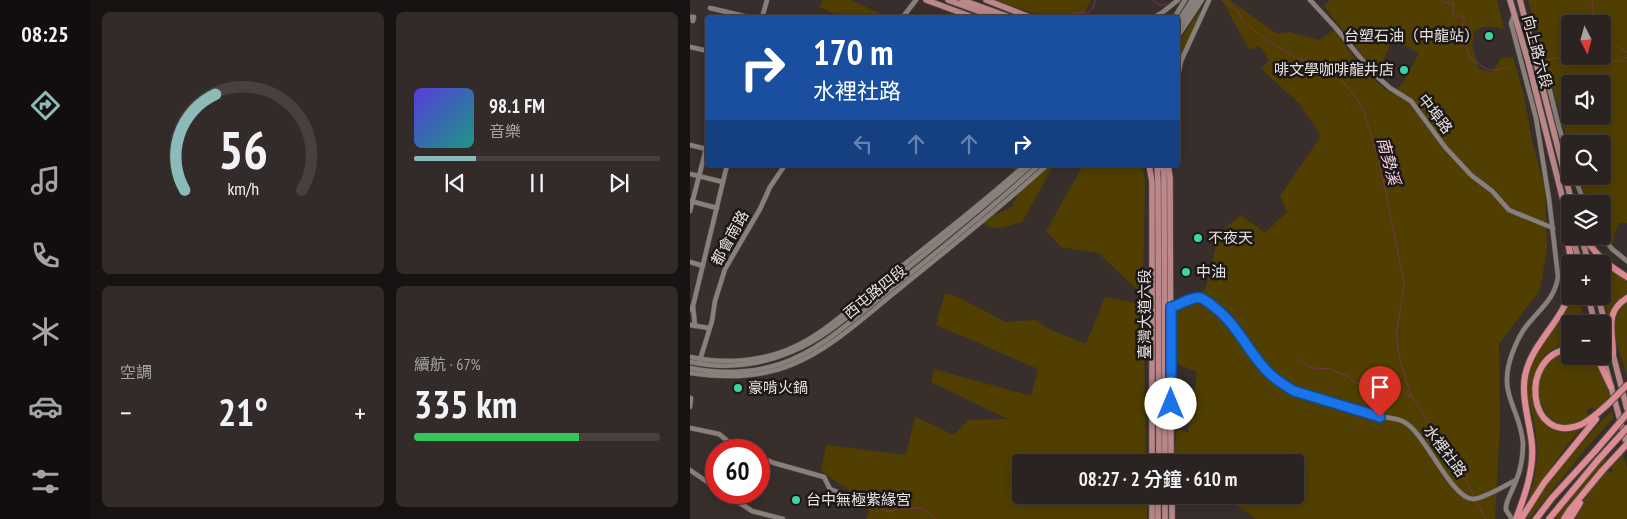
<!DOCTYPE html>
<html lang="zh-TW">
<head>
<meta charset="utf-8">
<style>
	:root { --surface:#2a2321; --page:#322b2a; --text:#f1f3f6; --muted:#a5a4a5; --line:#46403f; --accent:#8bbbb9 }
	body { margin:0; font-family:"PT Sans Narrow","Noto Sans TC",sans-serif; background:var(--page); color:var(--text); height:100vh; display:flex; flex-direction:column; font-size:19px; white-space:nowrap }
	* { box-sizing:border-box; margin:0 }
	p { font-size:16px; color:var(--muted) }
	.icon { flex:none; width:28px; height:28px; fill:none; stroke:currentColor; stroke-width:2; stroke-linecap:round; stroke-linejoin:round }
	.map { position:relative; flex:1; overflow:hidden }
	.sheet { display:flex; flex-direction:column; gap:12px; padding:12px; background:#171312; width:600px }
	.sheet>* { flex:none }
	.guide { position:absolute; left:15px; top:15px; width:475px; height:152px; border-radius:5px; box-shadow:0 2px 12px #0003,0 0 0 1px var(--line); background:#1a4fa0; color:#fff; overflow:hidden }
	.needle { width:32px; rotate:174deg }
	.buttons { position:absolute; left:871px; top:15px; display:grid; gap:10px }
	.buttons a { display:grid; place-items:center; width:50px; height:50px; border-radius:5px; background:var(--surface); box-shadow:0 2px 12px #0003,0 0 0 1px var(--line); font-size:25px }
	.speed { position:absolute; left:15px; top:439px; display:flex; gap:10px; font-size:25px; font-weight:700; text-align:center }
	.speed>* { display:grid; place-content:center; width:65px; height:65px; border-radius:50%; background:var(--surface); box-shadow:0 2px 12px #0003,0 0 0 1px var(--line); line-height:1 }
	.speed .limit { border:8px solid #d22; background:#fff; color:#111 }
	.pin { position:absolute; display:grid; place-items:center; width:42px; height:42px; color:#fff; margin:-51px -21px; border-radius:50% 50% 50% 0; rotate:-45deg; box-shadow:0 0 5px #0007 }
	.pin .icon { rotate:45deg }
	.me { position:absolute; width:55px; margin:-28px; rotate:0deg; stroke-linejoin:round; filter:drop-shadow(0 0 4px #0008) }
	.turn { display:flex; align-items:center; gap:18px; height:105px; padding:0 25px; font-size:22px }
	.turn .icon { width:65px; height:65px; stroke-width:2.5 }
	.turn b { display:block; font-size:35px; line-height:42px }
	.lanes { display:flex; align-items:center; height:48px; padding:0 25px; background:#0003; justify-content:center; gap:25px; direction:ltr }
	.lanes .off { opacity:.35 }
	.big { font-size:38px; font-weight:600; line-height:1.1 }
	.sheet .card { flex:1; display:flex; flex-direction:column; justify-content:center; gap:8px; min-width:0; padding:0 18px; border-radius:8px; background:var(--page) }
	.sheet .dial { align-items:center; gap:0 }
	.dial svg { height:130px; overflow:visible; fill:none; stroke:var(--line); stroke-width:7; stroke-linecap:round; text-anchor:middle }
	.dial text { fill:var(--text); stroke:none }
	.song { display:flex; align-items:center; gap:15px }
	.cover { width:60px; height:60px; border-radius:8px; background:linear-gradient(135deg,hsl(250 70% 55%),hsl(170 70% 35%)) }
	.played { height:5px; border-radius:2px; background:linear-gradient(90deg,var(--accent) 25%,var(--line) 25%) }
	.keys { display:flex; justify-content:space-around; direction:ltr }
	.heat { display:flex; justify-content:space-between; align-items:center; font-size:28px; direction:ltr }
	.charge { height:8px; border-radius:4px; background:linear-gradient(90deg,#34c759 67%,var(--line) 0) }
	.sheet .tiles { flex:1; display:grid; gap:12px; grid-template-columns:repeat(2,1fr) }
	.trip { position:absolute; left:322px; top:454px; width:292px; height:50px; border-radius:5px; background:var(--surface); box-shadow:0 2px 12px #0003,0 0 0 1px var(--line); font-weight:600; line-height:50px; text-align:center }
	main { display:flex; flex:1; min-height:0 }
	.menu { display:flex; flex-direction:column; width:90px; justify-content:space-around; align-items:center; background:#110e0d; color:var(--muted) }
	.menu .icon { width:35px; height:35px }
	.menu .active { color:var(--accent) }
	.menu b { font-size:22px; color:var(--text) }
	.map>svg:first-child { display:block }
	.green { fill:#503f00; fill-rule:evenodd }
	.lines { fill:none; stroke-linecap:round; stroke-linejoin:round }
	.stream { stroke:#763456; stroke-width:1 }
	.minor-casing { stroke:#534c49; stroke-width:5.5 }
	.major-casing { stroke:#534c49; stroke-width:7 }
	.highway-casing { stroke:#534c49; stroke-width:8 }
	.minor { stroke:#897f7b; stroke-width:4.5 }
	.major { stroke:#bc8788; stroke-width:5.5 }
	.highway { stroke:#de8c91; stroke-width:6 }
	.highway-bridge-casing { stroke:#534c49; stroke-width:8; stroke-linecap:butt }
	.highway-bridge { stroke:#de8c91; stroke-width:6 }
	.route-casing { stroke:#114b97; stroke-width:12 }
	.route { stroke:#1a73e8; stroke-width:9 }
	.poi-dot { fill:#3bd4a4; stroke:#1c1817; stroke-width:2 }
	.labels { text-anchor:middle; stroke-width:5; stroke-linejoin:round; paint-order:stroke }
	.poi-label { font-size:15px; fill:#e8e2e0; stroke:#1c1817; text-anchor:start }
	.street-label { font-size:15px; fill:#e8e2e0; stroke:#1c1817 }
	.water-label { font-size:16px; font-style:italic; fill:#fbd1e3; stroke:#1c1817 }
</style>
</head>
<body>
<main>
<nav class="menu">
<b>08:25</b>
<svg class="icon active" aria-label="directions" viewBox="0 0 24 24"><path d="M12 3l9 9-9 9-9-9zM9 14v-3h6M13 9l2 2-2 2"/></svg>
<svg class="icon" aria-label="music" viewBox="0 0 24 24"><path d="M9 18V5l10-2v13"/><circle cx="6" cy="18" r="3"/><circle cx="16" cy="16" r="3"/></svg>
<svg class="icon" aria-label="phone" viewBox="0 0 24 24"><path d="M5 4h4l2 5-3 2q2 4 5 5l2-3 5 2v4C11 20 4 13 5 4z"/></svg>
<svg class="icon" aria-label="climate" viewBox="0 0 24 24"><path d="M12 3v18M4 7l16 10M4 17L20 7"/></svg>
<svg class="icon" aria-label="car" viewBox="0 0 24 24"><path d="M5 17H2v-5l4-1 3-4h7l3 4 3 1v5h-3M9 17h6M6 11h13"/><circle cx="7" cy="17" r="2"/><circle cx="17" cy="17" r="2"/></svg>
<svg class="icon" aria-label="filters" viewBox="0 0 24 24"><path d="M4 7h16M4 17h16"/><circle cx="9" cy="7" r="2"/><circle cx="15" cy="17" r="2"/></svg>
</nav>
<section class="sheet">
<div class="tiles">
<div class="card dial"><svg viewBox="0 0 100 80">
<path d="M14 69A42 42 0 1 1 86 69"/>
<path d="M14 69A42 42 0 0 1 33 10" stroke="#8bbbb9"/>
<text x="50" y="56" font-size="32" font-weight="700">56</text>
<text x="50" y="72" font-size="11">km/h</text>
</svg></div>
<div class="card">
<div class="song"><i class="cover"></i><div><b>98.1 FM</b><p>音樂</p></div></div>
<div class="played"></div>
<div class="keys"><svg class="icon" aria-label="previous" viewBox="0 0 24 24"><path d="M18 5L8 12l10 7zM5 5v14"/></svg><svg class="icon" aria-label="pause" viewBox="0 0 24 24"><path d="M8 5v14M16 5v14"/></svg><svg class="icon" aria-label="next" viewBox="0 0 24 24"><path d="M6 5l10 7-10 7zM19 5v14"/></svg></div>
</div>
<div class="card"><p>空調</p>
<div class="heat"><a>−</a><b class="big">21°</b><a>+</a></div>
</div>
<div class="card"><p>續航 · 67%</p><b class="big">335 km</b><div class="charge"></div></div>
</div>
</section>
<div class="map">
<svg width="937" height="519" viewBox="0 0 937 519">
	<rect width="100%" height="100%" fill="#382f2c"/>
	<g class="green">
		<path d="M133 0H160L199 17H153L129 7Z"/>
		<path d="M305 0H401L392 16 379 18 354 17Z"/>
		<path d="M532 0H540L587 34 599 32 629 40 644 30C662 54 677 78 703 94L714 81 729 53 702 39 688 75 634 6 640 0H807L814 29 797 26 785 30 782 45 789 69 802 72 811 58 823 57 834 95 842 141 855 189 857 249 850 290 809 344 810 424 805 519H566L534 497 518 495H606V462H483L487 429 498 432 507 372 485 363 487 311 516 288 526 246 522 243 528 234 551 215 575 233 597 212 590 196 631 136 610 104 571 69 579 60 569 46 560 50 557 46Z"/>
		<path d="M838 0H937V223H929L925 232 923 245 913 231 912 204H899L888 176H912V144H880V150ZM880 24H912V56H880ZM880 84H912V116H880Z"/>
		<path d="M512 6 488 70V44Z"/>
		<path d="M318 165H364L332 222C315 226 303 235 290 219L307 214 322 207 334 178Z"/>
		<path d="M393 165H452L455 179 453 287 449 291 408 253 371 247 356 231Z"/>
		<path d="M913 264 937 281V294C927 299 919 307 919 319L912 296Z"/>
		<path d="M255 293 268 297 315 322 345 320 356 328 396 344 415 297 452 304 455 310 454 342 456 462H331V495H457V519H176L183 497 160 491 131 471 136 445 216 455 225 417 264 435 278 420 318 419 241 382 244 369 341 396 348 369 246 325Z"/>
		<path d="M881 296H888L896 324H880V345C823 344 834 456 892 428L878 444 838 500C848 473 850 445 843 418 841 406 836 396 836 384 837 358 867 319 881 296Z"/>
		<path d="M937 300V375C929 349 915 323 937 300Z"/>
		<path d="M880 351V356C886 356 895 355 900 357 910 362 918 387 921 397L906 410 901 407 896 411 899 417C853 447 834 379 862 358 867 355 875 353 880 351Z"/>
		<path d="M921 411 924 417 897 447 839 519 835 515C862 477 889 445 921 411Z"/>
		<path d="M933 454 937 468V519H886C890 501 905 485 916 471L920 473 923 470 920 467Z"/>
		<path d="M914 456 916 460 870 519H864Z"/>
	</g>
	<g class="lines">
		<g class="stream">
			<path d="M463 0 470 5 476 4"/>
			<path d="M531 0 539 4 549 12 552 21 575 39 603 56 641 70 657 86 672 107 689 160 709 257 714 285 706 336 710 360 720 393 777 483 784 496"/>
			<path d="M752 0 753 2 764 4 762 13 764 16H771L774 18V22L771 29 780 58 798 70H806L820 67"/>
			<path d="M902 0 904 24"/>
			<path d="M378 15 390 12 398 13 403 8 405 0"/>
			<path d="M912 38 937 52"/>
			<path d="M909 56C922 58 926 67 937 57"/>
			<path d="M857 60 881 56"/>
			<path d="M607 359 623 368 640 369 657 376 663 381 678 388 691 392 703 389H709L722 397"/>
			<path d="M785 500 796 519"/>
			<path d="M192 509 199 512 207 509 232 508 245 519"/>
		</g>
		<defs>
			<g id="minor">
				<path d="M620 0 645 27 683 73 700 88 721 101 755 147 781 175 802 191 819 210 863 228"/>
				<path d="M20 8 62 18"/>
				<path d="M0 17H4L3 21"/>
				<path d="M72 18 77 0"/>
				<path d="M212 18 226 0"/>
				<path d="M463 18 473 12 488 0"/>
				<path d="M484 18 495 0"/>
				<path d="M488 22 502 0"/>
				<path d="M488 30 507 0"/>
				<path d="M488 36 512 0"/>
				<path d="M842 42 848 47 851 55 869 127 880 164"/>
				<path d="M0 47 18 51"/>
				<path d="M488 76 491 61 519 0"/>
				<path d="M0 145 16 149"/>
				<path d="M0 174 33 182"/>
				<path d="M884 176 895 204"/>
				<path d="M0 201 27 208"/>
				<path d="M0 211 16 149"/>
				<path d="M912 236 922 249 937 261"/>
				<path d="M0 262 13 266"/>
				<path d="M3 306 5 326"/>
				<path d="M479 307C489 306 498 298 508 298 533 299 561 354 576 370 584 379 594 385 604 391 630 400 658 408 684 415 694 418 705 417 714 422 735 432 762 501 784 499 795 498 816 485 826 480"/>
				<path d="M0 310 3 306 37 165"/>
				<path d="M0 325 19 328"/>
				<path d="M0 357C32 364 67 362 97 350 135 335 165 303 196 279 243 241 291 205 335 165"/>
				<path d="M10 360 22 321 25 301 35 269 70 209 80 187 95 165"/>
				<path d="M0 362C34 369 68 366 101 352 136 338 165 310 194 287 244 247 294 207 341 165"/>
				<path d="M0 368C30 374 62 373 90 364 129 351 160 322 191 297 245 254 298 211 349 165"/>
				<path d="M0 373C34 378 69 378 101 365 141 349 175 316 209 289 259 248 309 209 357 165"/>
				<path d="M0 407 1 398"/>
				<path d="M0 428 29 434 40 443 55 450"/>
				<path d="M69 457 84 463 134 477 140 489 155 495"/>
				<path d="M0 470 26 488"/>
				<path d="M33 492 62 511 93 519"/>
				<path d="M822 519 816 510V506C818 497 823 489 826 481 831 469 833 456 833 443 830 407 807 395 822 354 826 343 831 332 838 324 851 308 866 297 868 276L859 199 846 118 821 23 824 15"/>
			</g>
			<g id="major">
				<path d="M236 0 285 18"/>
				<path d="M258 0 307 18"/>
				<path d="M272 0 322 18"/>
				<path d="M296 0 342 18"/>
				<path d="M820 0 838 61 878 220"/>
				<path d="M830 0 881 199"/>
				<path d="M459 165 462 182V462"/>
				<path d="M467 165 468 182 469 462"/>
				<path d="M472 165 474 174 475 462"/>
				<path d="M478 165 480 177 481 462"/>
				<path d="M882 236 890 264"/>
				<path d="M891 236 899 264"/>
				<path d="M898 296 905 324"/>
				<path d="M908 296 937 409"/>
				<path d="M912 353 937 446"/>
				<path d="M468 495V519"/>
				<path d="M482 495V519"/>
				<path d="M462 519V495"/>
				<path d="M475 519V495"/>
			</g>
			<g id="highway">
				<path d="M880 196 884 204"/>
				<path d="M877 217 878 242 882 264"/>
				<path d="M894 236C905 255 919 266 937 277"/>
				<path d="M880 349C828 354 837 446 890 425 900 421 909 412 918 404"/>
				<path d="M923 353C923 331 914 312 937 298"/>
				<path d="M903 356 910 364 921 387"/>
				<path d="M826 519C835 495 844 470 842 445 840 422 831 399 835 376 841 344 871 323 880 292"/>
				<path d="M831 519 854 483 906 419"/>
				<path d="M846 519 862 498 906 450"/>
				<path d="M859 519 908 460"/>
				<path d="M874 519 879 511 912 471"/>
				<path d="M880 519 890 503"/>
			</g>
		</defs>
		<use href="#minor" class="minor-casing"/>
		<use href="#major" class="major-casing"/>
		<use href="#highway" class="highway-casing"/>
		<use href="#minor" class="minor"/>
		<use href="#major" class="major"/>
		<use href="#highway" class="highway"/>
		<defs>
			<g id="highway-bridge">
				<path d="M918 404 937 385"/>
				<path d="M906 450 937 414"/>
				<path d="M908 460 937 428"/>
				<path d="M912 471 937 444"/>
			</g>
		</defs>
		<use href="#highway-bridge" class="highway-bridge-casing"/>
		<use href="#highway-bridge" class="highway-bridge"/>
	</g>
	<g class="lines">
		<defs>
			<path id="route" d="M481 404V307C490 305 502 296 511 298 515 300 521 304 524 307 547 324 557 350 576 370 584 379 594 385 604 391L690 417"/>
		</defs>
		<use href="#route" class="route-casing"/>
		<use href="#route" class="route"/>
	</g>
	<g class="poi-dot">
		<circle cx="799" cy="36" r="5"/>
		<circle cx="714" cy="70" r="5"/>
		<circle cx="508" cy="238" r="5"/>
		<circle cx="496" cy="272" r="5"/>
		<circle cx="48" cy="388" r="5"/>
		<circle cx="106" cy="500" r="5"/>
	</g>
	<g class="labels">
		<g class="poi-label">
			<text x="789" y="41" text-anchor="end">台塑石油（中龍站）</text>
			<text x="704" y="75" text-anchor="end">啡文學咖啡龍井店</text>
			<text x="518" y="243">不夜天</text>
			<text x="506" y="277">中油</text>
			<text x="58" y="393">豪啃火鍋</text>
			<text x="116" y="505">台中無極紫緣宮</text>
		</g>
		<g class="street-label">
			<text transform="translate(847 52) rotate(75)" y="5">向上路六段</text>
			<text transform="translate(745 114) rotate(52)" y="5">中埠路</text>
			<text transform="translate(40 238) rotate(-61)" y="5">都會南路</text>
			<text transform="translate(185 292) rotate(-39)" y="5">西屯路四段</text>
			<text transform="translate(455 314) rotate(-90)" y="5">臺灣大道六段</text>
			<text transform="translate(755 451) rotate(53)" y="5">水裡社路</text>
		</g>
		<g class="water-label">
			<text transform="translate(699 161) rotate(75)" y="6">南勢溪</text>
		</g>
	</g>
</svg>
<div class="buttons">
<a><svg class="needle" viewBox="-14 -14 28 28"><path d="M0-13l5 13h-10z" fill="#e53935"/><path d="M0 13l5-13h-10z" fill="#a5a4a5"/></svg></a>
<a><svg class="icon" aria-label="sound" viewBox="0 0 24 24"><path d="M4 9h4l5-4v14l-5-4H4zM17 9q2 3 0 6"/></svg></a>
<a><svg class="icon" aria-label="search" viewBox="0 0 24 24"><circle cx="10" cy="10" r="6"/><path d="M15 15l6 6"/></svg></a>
<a><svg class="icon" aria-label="layers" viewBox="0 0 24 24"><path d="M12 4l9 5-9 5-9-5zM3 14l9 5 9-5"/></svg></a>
<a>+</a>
<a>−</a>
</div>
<div class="speed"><div class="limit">60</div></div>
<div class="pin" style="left:690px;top:417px;background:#d93025"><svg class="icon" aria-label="arrive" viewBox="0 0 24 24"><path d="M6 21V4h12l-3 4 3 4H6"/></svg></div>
<svg class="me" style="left:481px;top:404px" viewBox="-20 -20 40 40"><circle r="19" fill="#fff"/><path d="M0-13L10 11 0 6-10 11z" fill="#1a73e8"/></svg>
<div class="trip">08:27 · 2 分鐘 · 610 m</div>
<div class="guide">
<div class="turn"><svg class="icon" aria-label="right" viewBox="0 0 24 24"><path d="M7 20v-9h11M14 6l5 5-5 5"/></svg><div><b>170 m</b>水裡社路</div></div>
<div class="lanes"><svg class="icon off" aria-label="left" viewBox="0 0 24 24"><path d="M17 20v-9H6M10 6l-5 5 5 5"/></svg><svg class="icon off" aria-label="ahead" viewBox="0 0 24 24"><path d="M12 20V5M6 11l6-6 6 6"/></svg><svg class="icon off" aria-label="ahead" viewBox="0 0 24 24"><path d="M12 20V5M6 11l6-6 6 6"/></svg><svg class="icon" aria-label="right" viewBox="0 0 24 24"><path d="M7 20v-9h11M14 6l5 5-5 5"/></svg></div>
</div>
</div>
</main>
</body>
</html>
